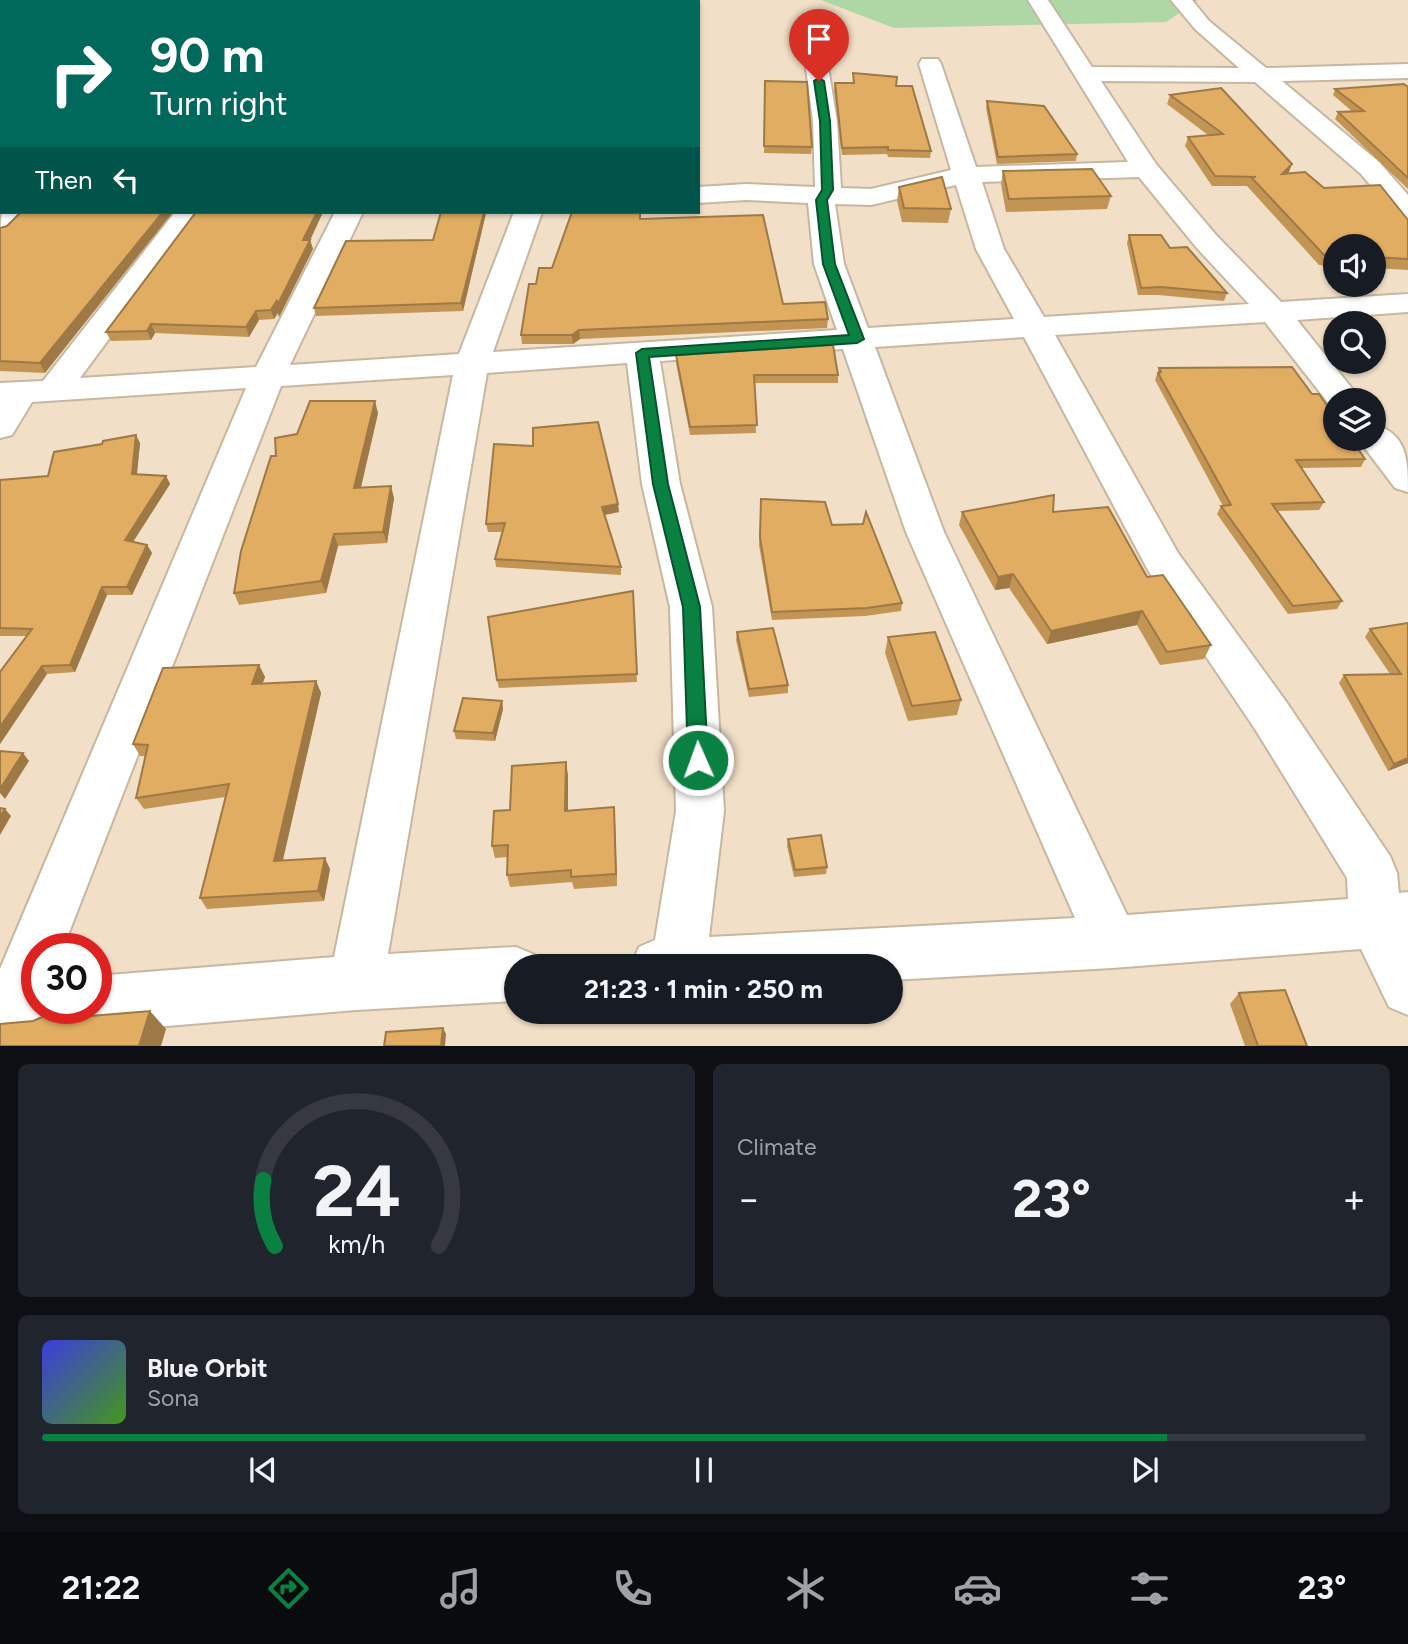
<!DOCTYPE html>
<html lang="en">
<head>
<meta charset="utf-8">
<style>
	:root { --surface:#171b24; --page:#20242c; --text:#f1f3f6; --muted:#9ea1a6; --line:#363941; --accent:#0b8043 }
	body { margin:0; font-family:Figtree,sans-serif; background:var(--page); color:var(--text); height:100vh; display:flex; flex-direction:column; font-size:26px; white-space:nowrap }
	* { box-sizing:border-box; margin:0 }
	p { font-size:23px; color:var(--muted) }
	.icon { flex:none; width:38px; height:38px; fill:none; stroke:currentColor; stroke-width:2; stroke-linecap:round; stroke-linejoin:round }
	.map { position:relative; height:1046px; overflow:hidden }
	.side { display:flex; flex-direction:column; gap:18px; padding:18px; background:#0d0f14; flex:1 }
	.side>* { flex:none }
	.guide { position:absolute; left:0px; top:0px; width:700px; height:214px; box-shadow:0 2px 5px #0004; background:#00695c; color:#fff; overflow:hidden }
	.controls { position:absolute; left:1323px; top:234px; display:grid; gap:14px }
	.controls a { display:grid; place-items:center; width:63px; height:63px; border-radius:50%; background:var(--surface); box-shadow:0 2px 5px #0004; font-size:35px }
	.speed { position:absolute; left:21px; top:933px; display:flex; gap:14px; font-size:35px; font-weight:700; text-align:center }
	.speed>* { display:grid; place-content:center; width:91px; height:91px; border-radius:50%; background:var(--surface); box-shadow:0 2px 5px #0004; line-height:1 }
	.speed .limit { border:10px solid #d22; background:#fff; color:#111 }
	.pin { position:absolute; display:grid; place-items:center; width:60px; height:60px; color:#fff; margin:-72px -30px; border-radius:50% 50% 50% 0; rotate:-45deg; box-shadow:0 0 7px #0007 }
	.pin .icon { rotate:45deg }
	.me { position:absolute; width:77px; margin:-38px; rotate:358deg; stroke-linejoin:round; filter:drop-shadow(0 0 5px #0008) }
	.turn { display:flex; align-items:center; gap:24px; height:147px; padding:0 35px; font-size:32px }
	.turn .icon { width:91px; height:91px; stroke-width:2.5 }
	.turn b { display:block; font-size:49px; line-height:60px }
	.then { display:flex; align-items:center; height:66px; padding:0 35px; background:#0003; gap:14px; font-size:26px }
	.big { font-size:52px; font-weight:700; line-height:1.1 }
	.side .card { flex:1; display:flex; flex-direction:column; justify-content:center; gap:10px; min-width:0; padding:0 24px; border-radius:10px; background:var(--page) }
	.side .dial { align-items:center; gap:0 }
	.dial svg { height:182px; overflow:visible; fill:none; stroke:var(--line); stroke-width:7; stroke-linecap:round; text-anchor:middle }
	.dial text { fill:var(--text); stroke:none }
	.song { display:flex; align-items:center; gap:21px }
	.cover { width:84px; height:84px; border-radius:10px; background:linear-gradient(135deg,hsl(240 70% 55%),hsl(100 70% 35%)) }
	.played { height:7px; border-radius:4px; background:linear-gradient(90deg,var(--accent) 85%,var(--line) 85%) }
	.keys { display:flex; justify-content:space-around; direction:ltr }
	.heat { display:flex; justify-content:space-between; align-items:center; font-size:38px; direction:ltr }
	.side .tiles { flex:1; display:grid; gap:18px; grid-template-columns:1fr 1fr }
	.card:last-child { grid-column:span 2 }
	.trip { position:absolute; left:504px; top:954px; width:399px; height:70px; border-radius:35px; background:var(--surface); box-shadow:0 2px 5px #0004; font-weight:700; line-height:70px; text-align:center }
	.tabs { display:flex; height:112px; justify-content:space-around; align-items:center; background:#090b0e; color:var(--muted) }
	.tabs .icon { width:49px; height:49px }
	.tabs .current { color:var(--accent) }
	.tabs b { font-size:32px; color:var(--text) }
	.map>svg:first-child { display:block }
	.green { fill:#afd7a6 }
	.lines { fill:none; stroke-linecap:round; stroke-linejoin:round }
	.minor-casing { stroke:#c8b7a0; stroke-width:4 }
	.minor { fill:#fff; fill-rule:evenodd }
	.wall { fill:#c29554 }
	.shaded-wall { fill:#9e7945 }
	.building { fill:#e1ad62; stroke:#9e7945; stroke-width:2 }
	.route { fill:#0b8043; stroke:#07532c; stroke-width:2 }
</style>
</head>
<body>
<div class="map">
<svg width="1408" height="1046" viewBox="0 0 1408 1046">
	<rect width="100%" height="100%" fill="#f1dfc7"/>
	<path class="green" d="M821 0H1198L1166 22 894 28Z"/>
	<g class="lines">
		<defs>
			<g id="minor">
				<path d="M490 0H510L489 2Z"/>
				<rect x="573" y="0" width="20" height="2"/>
				<path d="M1028 0H1048L1092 67 1239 68 1195 29 1171 0H1192L1209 21 1266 68 1408 64V78L1282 81 1379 162 1408 195V220L1398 218 1361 174 1255 82 1101 81 1156 164 1216 235 1281 302 1408 294V312L1297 320 1362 401H1335V409H1333L1265 322 1055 335 1178 553 1287 703 1390 856 1397 873 1399 893 1408 892V1015L1389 1007 1361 949 1112 968 891 980V966H631L639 947 655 940 676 811 670 607 642 484 627 363 487 373 388 954 516 947 535 955 540 966H516V1001L356 1010 96 1032 75 1021 73 1028 53 1036 0 1040V969L246 388 32 402 12 435 0 438V383L43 381 175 212H203L80 378 256 367 335 212H363L290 365 459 354 514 212H542L493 352 837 330 814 264 808 203 746 200 698 203V187L746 184 815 187 813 121 805 61 808 56H824L827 61 837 121 841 188 871 189 951 170 919 64 922 59H938L941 64 976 167 1128 162ZM1139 177 1196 247 1249 304 1044 317 1004 249 982 182ZM956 185 976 249 1014 319 868 328 844 264 835 204 871 205ZM1024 337 1149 572 1255 729 1347 878 1348 899 1127 915 944 532 875 347ZM843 349 906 532 1075 918 709 937 724 811 712 607 680 484 660 361ZM453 375 334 957 96 976V1008H37V948H63L281 386Z"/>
				<path d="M2 210V212H30L10 233 0 235Z"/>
				<path d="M1374 425C1408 433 1408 462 1408 492L1395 488 1358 439H1374Z"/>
			</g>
		</defs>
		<use href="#minor" class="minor-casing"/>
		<use href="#minor" class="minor"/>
	</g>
	<g class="wall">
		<path d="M853 73 896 86 931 151 930 158 888 157 887 154 842 155 834 90 835 83H853Z"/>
		<path d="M765 81 812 147 811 154 764 153Z"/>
		<path d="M1408 87V189L1335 119 1338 112H1353L1333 95 1335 89Z"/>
		<path d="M1170 95 1292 164 1288 173 1408 220V270L1374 268V247H1335V266L1319 265 1247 186H1212L1185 146 1188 137 1208 135 1167 104Z"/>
		<path d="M987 101 1077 154 1076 161 997 164 986 108Z"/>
		<path d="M1003 171 1111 196 1107 209 1006 212 1001 184Z"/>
		<path d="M899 187 951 209 948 223 902 222 897 201Z"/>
		<path d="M196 212H323L310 240 313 249 279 317 278 313 274 319 259 320 249 337 155 333 151 340 111 341 106 332Z"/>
		<path d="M486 213 463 311 316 316 314 308 433 240Z"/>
		<path d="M640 219 783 304 828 319 827 328 580 339 573 344H522L521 335 536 284Z"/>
		<path d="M0 228 45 373 0 371Z"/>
		<path d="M1129 235 1170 248 1227 293 1224 301 1158 295H1138L1127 243Z"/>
		<path d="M676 355 838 375V383H754L756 433 690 435 676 363Z"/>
		<path d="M1159 368 1312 394 1365 459 1361 467 1301 468 1324 502 1319 510 1278 511 1342 601 1337 609 1288 614 1217 514 1221 506H1223L1155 380Z"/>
		<path d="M378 413 361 487 394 498 387 543 338 546 326 593 239 605 234 593 276 456 297 434Z"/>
		<path d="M140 443 137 474 166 476 170 484 133 542 147 545 152 553 132 595H107L75 672 47 674 0 744V672L27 636H0V480L48 476Z"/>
		<path d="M761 499 832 525 902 603 901 611 865 616 772 620 759 545Z"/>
		<path d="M619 512 605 515 621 567V575L496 567 495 559 503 532H488L486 524Z"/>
		<path d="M962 512H1053L1147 577 1211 645 1204 659 1160 665 1137 625 1047 644 1009 588 995 590 959 525Z"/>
		<path d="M633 591 637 682 499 688 497 680Z"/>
		<path d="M1408 623V763L1388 771 1339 683 1344 675 1390 674 1365 637 1370 629Z"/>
		<path d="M737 632 788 685V693L749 697 736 640Z"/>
		<path d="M888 637 961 700 957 715 908 721 885 653Z"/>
		<path d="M259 665 265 677 262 684 316 681 321 693 283 860 330 869 324 901 207 909 200 898 225 797 144 809 136 798 145 756H140L133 744Z"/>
		<path d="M502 701 503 709 495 741 456 739 454 731Z"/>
		<path d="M568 775V811L614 807 617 886 574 889 572 882 510 887 507 875 508 857 495 858 492 846 510 810Z"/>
		<path d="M788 839 827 867 826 874 794 877 787 846Z"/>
		<path d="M1239 993 1307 1046H1245L1230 1004Z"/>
	</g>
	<g class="shaded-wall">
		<path d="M1292 164 1288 174H1282Z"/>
		<path d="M163 212H173L45 373 40 363Z"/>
		<path d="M317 212H323L306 249 303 240Z"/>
		<path d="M484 212H486V213L463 311 461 303Z"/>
		<path d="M310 240 313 249 279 317 278 313 274 319 271 310Z"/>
		<path d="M256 311 259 320 249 337 246 327Z"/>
		<path d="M151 324 155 333 151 340 147 331Z"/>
		<path d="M579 330 580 339 573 344 572 335Z"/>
		<path d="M375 401 378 413 358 500 354 488Z"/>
		<path d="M136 435 140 443 136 482 132 474Z"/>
		<path d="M166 476 170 484 129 548 125 540Z"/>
		<path d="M391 486 394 498 387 543 383 532Z"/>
		<path d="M618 504 619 512 603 515 602 507Z"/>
		<path d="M334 534 338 546 326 593 321 581Z"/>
		<path d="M147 545 152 553 132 595 127 587Z"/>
		<path d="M1013 574 1009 588 995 590 998 577Z"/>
		<path d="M102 587 107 595 75 672 70 665Z"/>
		<path d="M1142 611 1137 625 1047 644 1051 631Z"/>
		<path d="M259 665 265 677 258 696 252 684Z"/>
		<path d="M42 666 47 674 0 744V727Z"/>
		<path d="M316 681 321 693 280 872 274 861Z"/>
		<path d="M502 701 503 709 495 741 493 733Z"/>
		<path d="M23 753 29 761 5 799 0 793V789Z"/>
		<path d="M1408 758V763L1388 771 1394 764Z"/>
		<path d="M566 762 568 775V823L565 811Z"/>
		<path d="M614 807 615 820 617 886 616 874Z"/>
		<path d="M5 809 11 816 0 835V817Z"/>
		<path d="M325 858 330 869 324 901 318 891Z"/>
		<path d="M150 1011 166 1029 161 1046H139Z"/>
		<path d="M443 1028 446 1034 445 1046H441Z"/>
	</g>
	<g class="building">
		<path d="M1 0H483L482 2H2V200L0 199V10Z"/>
		<path d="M853 73 897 77 896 86H912L931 151 888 150V147L842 148 835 83H854Z"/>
		<path d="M765 81 807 82 812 147 764 146Z"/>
		<path d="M1404 84 1408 87V178L1338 112 1364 111 1335 89Z"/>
		<path d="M1221 88 1292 164 1282 174 1305 172 1324 188 1380 185 1408 220V259L1374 257V247H1335V255H1324L1251 177H1256L1215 176 1188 137 1223 134 1170 95Z"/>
		<path d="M987 101 1044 106 1077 154 998 157Z"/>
		<path d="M1092 169 1111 196 1009 199 1003 171Z"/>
		<path d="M942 177 951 209 904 208 899 187Z"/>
		<path d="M21 212H163L40 363 0 361V228L7 226Z"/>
		<path d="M196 212H317L303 240H310L276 308 277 300 271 310 256 311 246 327 151 324 147 331 106 332Z"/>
		<path d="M441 212H484L461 303 314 308 346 241 433 240Z"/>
		<path d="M572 212H640V219L763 215 783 304 825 302 828 319 579 330 572 335H521L529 284H536L539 268H552Z"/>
		<path d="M1129 235H1161L1170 248 1187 247 1227 293 1161 287 1141 288Z"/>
		<path d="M833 345 838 375H754L757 425 690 427 676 355Z"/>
		<path d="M1292 367 1312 394H1319L1335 417V439H1351L1365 459 1296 460 1324 502 1272 504 1342 601 1293 606 1221 506 1231 505 1158 373 1161 372 1159 368Z"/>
		<path d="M310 401H375L354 488 391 486 383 532 334 534 321 581 234 593 241 551 271 456H276L275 438 297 434Z"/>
		<path d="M598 422 618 504 602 507 621 567 495 559 505 523 486 524 494 444 533 446V428Z"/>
		<path d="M136 435 132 474 166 476 125 540 147 545 127 587H102L70 665 42 666 0 727V672L32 629 0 628V480L48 476 54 452 102 444 103 441Z"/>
		<path d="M1054 495 1053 512 1108 507 1147 577 1163 575 1211 645 1167 652 1142 611 1051 631 1013 574 998 577 962 512Z"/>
		<path d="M761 499 825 502 832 525 863 524 866 512 902 603 867 608 772 612 760 537Z"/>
		<path d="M633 591 637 674 497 680 488 617Z"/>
		<path d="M1408 623V758L1394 764 1344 675 1401 674 1370 629Z"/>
		<path d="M773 628 788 685 749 689 737 632Z"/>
		<path d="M935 632 961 700 912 706 888 637Z"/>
		<path d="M259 665 252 684 316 681 274 861 325 858 318 891 200 898 229 784 136 798 148 745 133 744 163 668Z"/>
		<path d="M463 698 502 701 493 733 454 731Z"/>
		<path d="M0 751 23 753 0 789Z"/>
		<path d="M566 762 565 811 614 807 616 874 571 877V870L507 875 508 845 492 846 494 811 510 810 512 766Z"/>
		<path d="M0 808 5 809 0 817Z"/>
		<path d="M821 835 827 867 795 870 788 839Z"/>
		<path d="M1285 990 1307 1046H1258L1239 993Z"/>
		<path d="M56 1011H65L78 1017 150 1011 139 1046H0V1024L33 1021Z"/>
		<path d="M443 1028 441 1046H384L386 1032Z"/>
	</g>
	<path class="route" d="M819 78 824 81 830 121 833 190 827 200 835 264 864 339 857 343 649 357 668 484 700 607 708 760 705 766 698 768 691 766 688 760 683 607 653 484 636 353 642 349 849 335 823 264 816 200 822 190 820 121 814 81Z"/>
</svg>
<div class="controls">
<a><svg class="icon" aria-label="sound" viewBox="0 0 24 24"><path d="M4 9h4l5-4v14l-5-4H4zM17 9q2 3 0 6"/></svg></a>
<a><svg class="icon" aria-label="search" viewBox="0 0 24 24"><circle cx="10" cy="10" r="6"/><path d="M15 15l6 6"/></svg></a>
<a><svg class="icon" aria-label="layers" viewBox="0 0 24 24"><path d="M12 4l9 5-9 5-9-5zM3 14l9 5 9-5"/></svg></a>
</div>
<div class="speed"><div class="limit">30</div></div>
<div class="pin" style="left:819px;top:81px;background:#d93025"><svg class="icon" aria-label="arrive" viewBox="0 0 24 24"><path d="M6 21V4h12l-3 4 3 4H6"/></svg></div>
<svg class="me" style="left:698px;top:760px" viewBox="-20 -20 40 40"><circle r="17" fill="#0b8043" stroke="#fff" stroke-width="3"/><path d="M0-11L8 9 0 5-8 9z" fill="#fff"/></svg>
<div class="trip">21:23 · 1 min · 250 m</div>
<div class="guide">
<div class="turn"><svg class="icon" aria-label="right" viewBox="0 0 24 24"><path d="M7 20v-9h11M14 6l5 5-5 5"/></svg><div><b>90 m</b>Turn right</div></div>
<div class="then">Then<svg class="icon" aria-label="left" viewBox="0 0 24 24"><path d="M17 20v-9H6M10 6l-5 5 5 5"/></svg></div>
</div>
</div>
<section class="side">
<div class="tiles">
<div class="card dial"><svg viewBox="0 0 100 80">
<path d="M14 69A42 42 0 1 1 86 69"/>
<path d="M14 69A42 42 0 0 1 9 40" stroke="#0b8043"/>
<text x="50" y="56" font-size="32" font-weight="700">24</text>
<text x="50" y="72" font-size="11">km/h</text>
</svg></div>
<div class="card"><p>Climate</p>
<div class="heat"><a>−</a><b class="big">23°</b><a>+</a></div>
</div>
<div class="card">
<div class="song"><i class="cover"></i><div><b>Blue Orbit</b><p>Sona</p></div></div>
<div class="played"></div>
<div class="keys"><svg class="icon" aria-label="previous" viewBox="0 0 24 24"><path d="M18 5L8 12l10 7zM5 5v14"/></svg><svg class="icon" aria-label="pause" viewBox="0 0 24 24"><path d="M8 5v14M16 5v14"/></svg><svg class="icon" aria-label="next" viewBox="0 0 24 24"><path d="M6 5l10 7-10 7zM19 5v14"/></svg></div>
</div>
</div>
</section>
<nav class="tabs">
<b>21:22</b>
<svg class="icon current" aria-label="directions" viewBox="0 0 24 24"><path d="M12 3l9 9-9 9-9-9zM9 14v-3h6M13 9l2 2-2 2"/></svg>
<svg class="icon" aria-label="music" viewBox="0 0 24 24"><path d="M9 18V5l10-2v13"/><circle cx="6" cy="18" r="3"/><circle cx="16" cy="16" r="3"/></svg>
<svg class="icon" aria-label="phone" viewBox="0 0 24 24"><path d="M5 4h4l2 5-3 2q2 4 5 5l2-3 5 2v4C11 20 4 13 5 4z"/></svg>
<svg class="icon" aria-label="climate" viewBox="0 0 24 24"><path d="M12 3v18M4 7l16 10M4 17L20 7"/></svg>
<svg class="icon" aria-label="car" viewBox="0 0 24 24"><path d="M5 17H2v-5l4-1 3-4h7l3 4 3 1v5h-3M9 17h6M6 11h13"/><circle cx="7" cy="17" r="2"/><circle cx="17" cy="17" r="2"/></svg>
<svg class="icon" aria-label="filters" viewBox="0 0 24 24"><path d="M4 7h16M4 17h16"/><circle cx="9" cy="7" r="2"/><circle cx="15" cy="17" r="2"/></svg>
<b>23°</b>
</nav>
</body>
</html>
